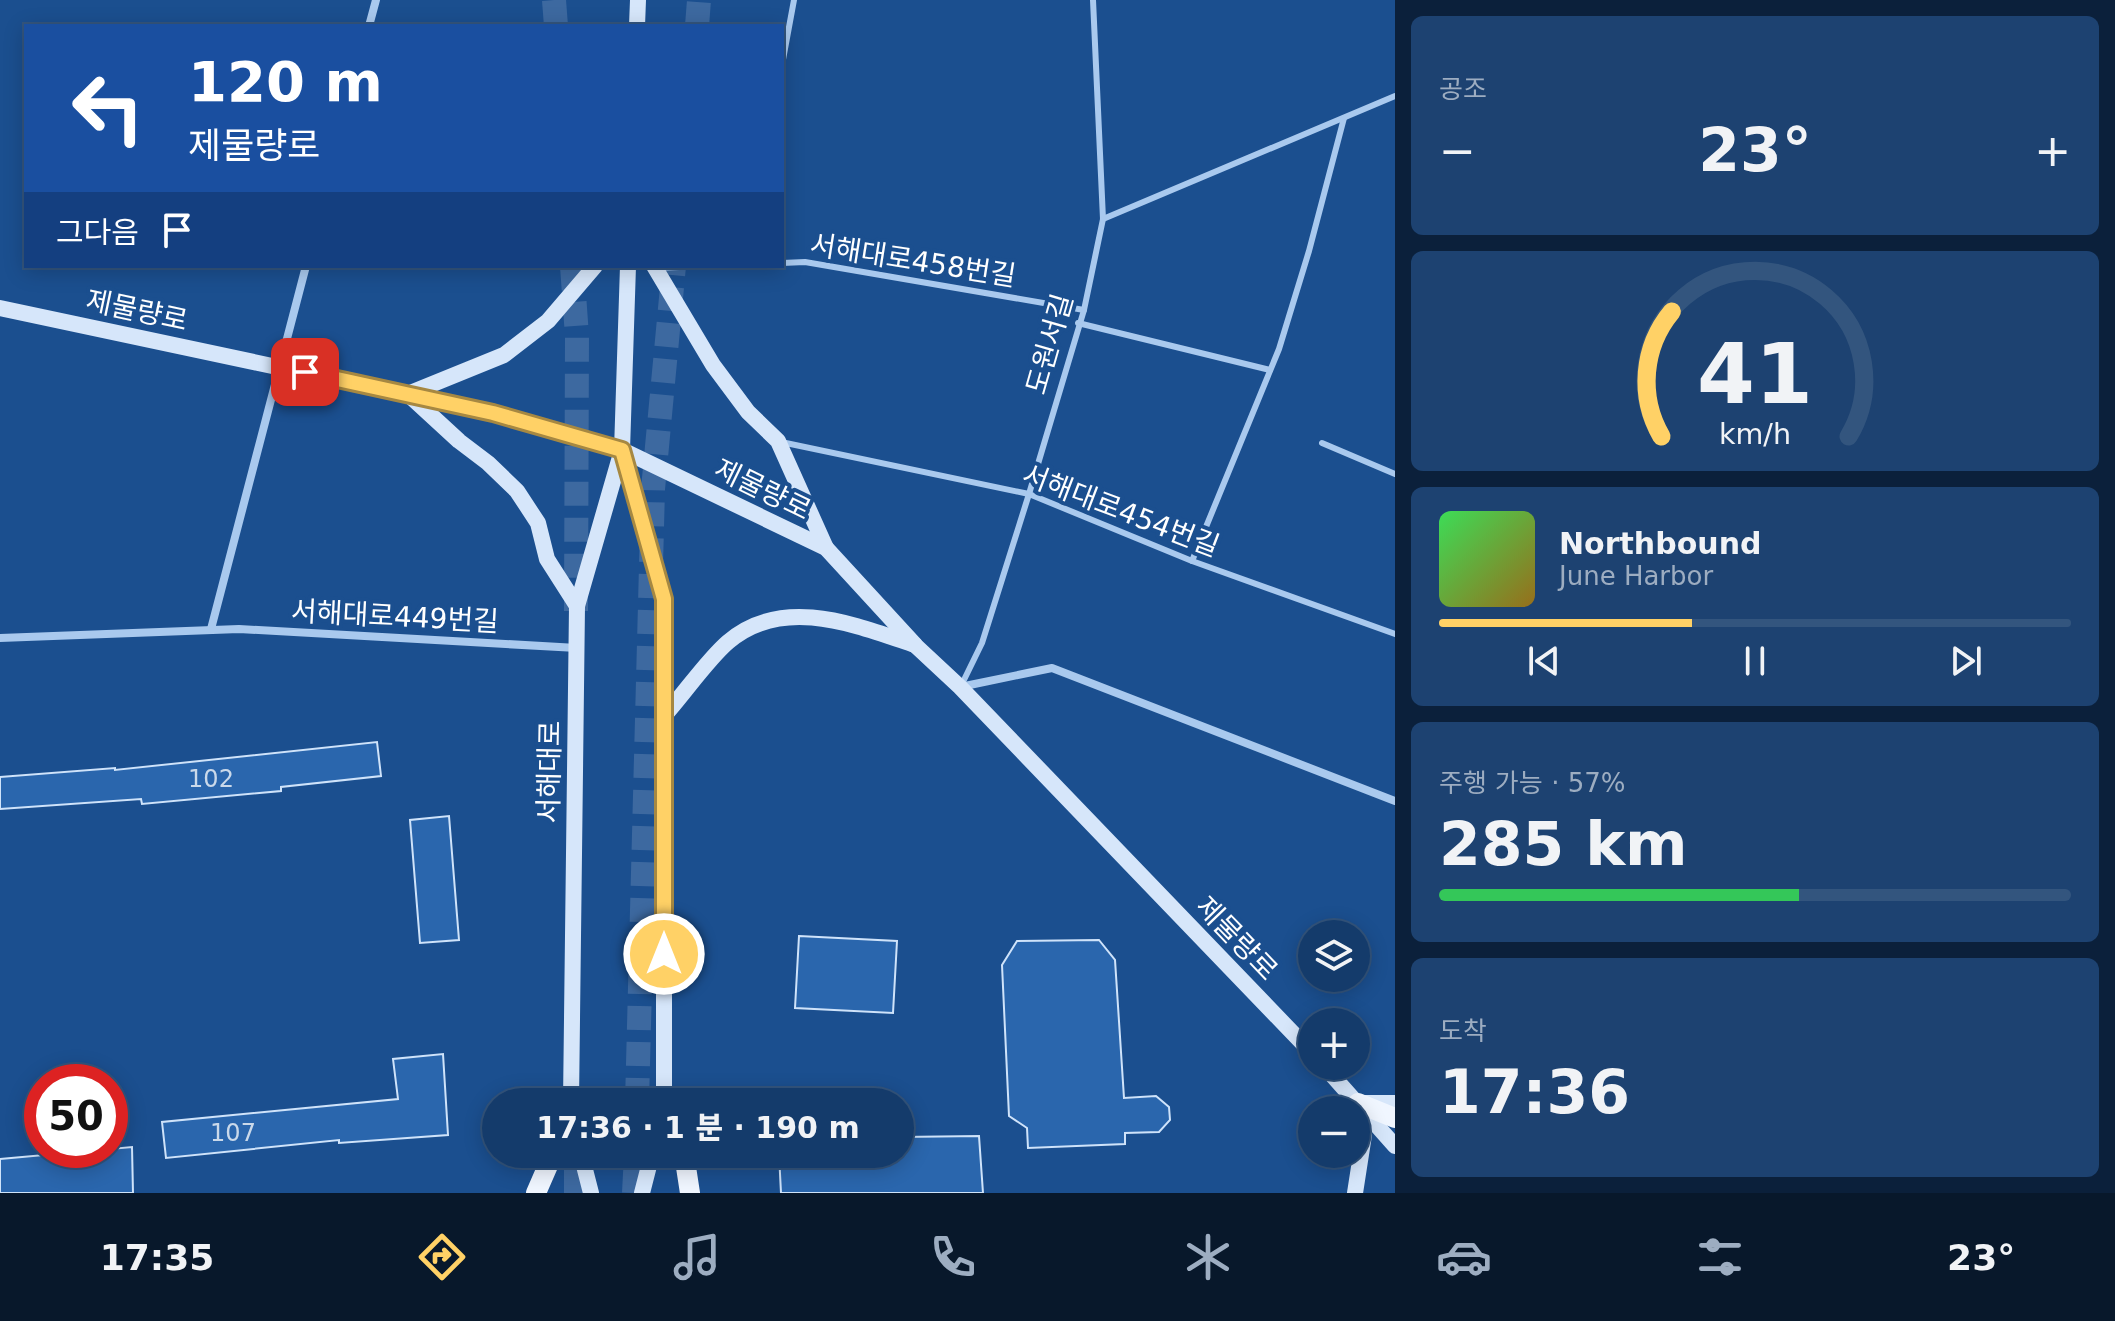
<!DOCTYPE html>
<html lang="ko">
<head>
<meta charset="utf-8">
<style>
	:root { --surface:#143b6b; --page:#1d4271; --text:#f1f3f6; --muted:#9dadc1; --line:#33557e; --accent:#ffd166 }
	body { margin:0; font-family:"DejaVu Sans","Noto Sans KR",sans-serif; background:var(--page); color:var(--text); height:100vh; display:flex; flex-direction:column; font-size:30px; white-space:nowrap }
	* { box-sizing:border-box; margin:0 }
	p { font-size:26px; color:var(--muted) }
	.icon { flex:none; width:44px; height:44px; fill:none; stroke:currentColor; stroke-width:2; stroke-linecap:round; stroke-linejoin:round }
	.map { position:relative; flex:1; overflow:hidden }
	.sheet { display:flex; flex-direction:column; gap:16px; padding:16px; background:#0b203b; width:720px }
	.sheet>* { flex:none }
	.guide { position:absolute; left:24px; top:24px; width:760px; height:244px; border-radius:0px; box-shadow:0 4px 20px #0003,0 0 0 2px var(--line); background:#1a4fa0; color:#fff; overflow:hidden }
	.fabs { position:absolute; left:1298px; top:920px; display:grid; gap:16px }
	.fabs a { display:grid; place-items:center; width:72px; height:72px; border-radius:50%; background:var(--surface); box-shadow:0 4px 20px #0003,0 0 0 2px var(--line); font-size:40px }
	.speed { position:absolute; left:24px; top:1064px; display:flex; gap:16px; font-size:40px; font-weight:700; text-align:center }
	.speed>* { display:grid; place-content:center; width:104px; height:104px; border-radius:50%; background:var(--surface); box-shadow:0 4px 20px #0003,0 0 0 2px var(--line); line-height:1 }
	.speed .limit { border:12px solid #d22; background:#fff; color:#111 }
	.pin { position:absolute; display:grid; place-items:center; width:68px; height:68px; color:#fff; margin:-34px; border-radius:16px; box-shadow:0 4px 12px #0006 }
	.me { position:absolute; width:88px; margin:-44px; rotate:0deg; stroke-linejoin:round; filter:drop-shadow(0 0 6px #0008) }
	.turn { display:flex; align-items:center; gap:28px; height:168px; padding:0 32px; font-size:36px }
	.turn .icon { width:104px; height:104px; stroke-width:2.5 }
	.turn b { display:block; font-size:56px; line-height:68px }
	.then { display:flex; align-items:center; height:76px; padding:0 32px; background:#0003; gap:16px; font-size:30px }
	.big { font-size:60px; font-weight:800; line-height:1.1 }
	.sheet .widget { flex:1; display:flex; flex-direction:column; justify-content:center; gap:12px; min-width:0; padding:0 28px; border-radius:12px; background:var(--page) }
	.sheet .dial { align-items:center; gap:0 }
	.dial svg { height:208px; overflow:visible; fill:none; stroke:var(--line); stroke-width:7; stroke-linecap:round; text-anchor:middle }
	.dial text { fill:var(--text); stroke:none }
	.song { display:flex; align-items:center; gap:24px }
	.cover { width:96px; height:96px; border-radius:12px; background:linear-gradient(135deg,hsl(130 70% 55%),hsl(40 70% 35%)) }
	.played { height:8px; border-radius:4px; background:linear-gradient(90deg,var(--accent) 40%,var(--line) 40%) }
	.keys { display:flex; justify-content:space-around; direction:ltr }
	.heat { display:flex; justify-content:space-between; align-items:center; font-size:44px; direction:ltr }
	.charge { height:12px; border-radius:6px; background:linear-gradient(90deg,#34c759 57%,var(--line) 0) }
	.trip { position:absolute; left:482px; top:1088px; width:432px; height:80px; border-radius:40px; background:var(--surface); box-shadow:0 4px 20px #0003,0 0 0 2px var(--line); font-weight:800; line-height:80px; text-align:center }
	.tab-bar { display:flex; height:128px; justify-content:space-around; align-items:center; background:#08182b; color:var(--muted) }
	.tab-bar .icon { width:56px; height:56px }
	.tab-bar .active { color:var(--accent) }
	.tab-bar b { font-size:36px; color:var(--text) }
	main { display:flex; flex:1; min-height:0 }
	.map>svg:first-child { display:block }
	.building { fill:#2a66ad; stroke:#cfe3fa; stroke-width:2 }
	.lines { fill:none; stroke-linecap:round; stroke-linejoin:round }
	.highway-tunnel { stroke:#3d69a0; stroke-width:24; stroke-dasharray:24 12; stroke-linecap:butt }
	.lane { stroke:#a9c9ee; stroke-width:6 }
	.street { stroke:#a9c9ee; stroke-width:8 }
	.secondary { stroke:#d6e6fa; stroke-width:16 }
	.primary { stroke:#f0f6ff; stroke-width:20 }
	.route-casing { stroke:#a68842; stroke-width:20 }
	.route { stroke:#ffd166; stroke-width:14 }
	.labels { text-anchor:middle; stroke-width:8; stroke-linejoin:round; paint-order:stroke }
	.number-label { font-size:24px; fill:#cad9ea }
	.street-label { font-size:28px; fill:#fff; stroke:#1b4f8f }
</style>
</head>
<body>
<main>
<div class="map">
<svg width="1395" height="1193" viewBox="0 0 1395 1193">
	<rect width="100%" height="100%" fill="#1b4f8f"/>
	<g class="building">
		<path d="M377 742 381 776 281 787V791L142 804 141 799 0 809V777L115 768V770Z"/>
		<path d="M449 816 459 940 420 943 410 820Z"/>
		<path d="M799 936 897 941 893 1013 795 1008Z"/>
		<path d="M1099 940 1115 960 1124 1098 1156 1096 1169 1107 1170 1120 1159 1132 1125 1133V1144L1028 1148 1027 1128 1009 1116 1002 965 1017 941Z"/>
		<path d="M443 1054 448 1135 339 1143V1140L166 1158 162 1122 398 1099 393 1059Z"/>
		<path d="M979 1136 983 1193H781L779 1154H900V1137Z"/>
		<path d="M132 1147 133 1193H0V1159Z"/>
	</g>
	<g class="lines">
		<g class="highway-tunnel">
			<path d="M554 0 556 26"/>
			<path d="M697 26 699 0"/>
			<path d="M572 266 577 336 576 611"/>
			<path d="M637 1102 653 489 674 266"/>
			<path d="M576 1193V1154"/>
			<path d="M634 1193 636 1154"/>
		</g>
		<g class="lane">
			<path d="M782 65 794 0"/>
			<path d="M1103 219 1395 96"/>
			<path d="M782 263 805 262 1084 310"/>
			<path d="M658 268 700 266"/>
			<path d="M1078 323 1270 370"/>
			<path d="M781 442 1029 494 1192 561 1395 634"/>
			<path d="M1322 443 1395 474"/>
			<path d="M1192 561 1279 349 1309 251 1344 118"/>
			<path d="M961 686 982 643 1029 494 1084 310 1103 219 1093 0"/>
		</g>
		<g class="street">
			<path d="M369 26 376 0"/>
			<path d="M211 629 306 266"/>
			<path d="M0 638 239 629 577 648"/>
			<path d="M960 687 1052 668 1395 801"/>
		</g>
		<g class="secondary">
			<path d="M637 26 638 0"/>
			<path d="M654 266 713 365 748 412 778 441 826 548"/>
			<path d="M0 308 493 413 622 450 826 548 916 646 960 687 1312 1053"/>
			<path d="M408 394 504 355 548 321 595 266"/>
			<path d="M409 395 459 441 488 463 517 491 538 523 547 559 577 606"/>
			<path d="M622 451 664 599V1102"/>
			<path d="M664 716C684 694 707 660 728 642 783 595 855 625 915 645"/>
			<path d="M1324 1066 1395 1146"/>
			<path d="M571 1102 577 606 622 450 628 266"/>
			<path d="M1364 1103H1395"/>
			<path d="M581 1154 591 1193"/>
			<path d="M642 1193 652 1154"/>
			<path d="M1355 1193 1364 1135 1359 1104"/>
		</g>
		<g class="primary">
			<path d="M1358 1103 1395 1118"/>
			<path d="M684 1154 690 1193"/>
			<path d="M536 1193 553 1154"/>
		</g>
	</g>
	<g class="lines">
		<defs>
			<path id="route" d="M305 372 493 413 622 450 664 599V954"/>
		</defs>
		<use href="#route" class="route-casing"/>
		<use href="#route" class="route"/>
	</g>
	<g class="labels">
		<g class="number-label">
			<text x="211" y="787">102</text>
			<text x="233" y="1141">107</text>
		</g>
		<g class="street-label">
			<text transform="translate(913 260) rotate(9)" y="10">서해대로458번길</text>
			<text transform="translate(137 310) rotate(12)" y="10">제물량로</text>
			<text transform="translate(1049 344) rotate(-74)" y="10">도원서길</text>
			<text transform="translate(763 489) rotate(26)" y="10">제물량로</text>
			<text transform="translate(1121 510) rotate(21)" y="10">서해대로454번길</text>
			<text transform="translate(395 616) rotate(3)" y="10">서해대로449번길</text>
			<text transform="translate(549 772) rotate(-89)" y="10">서해대로</text>
			<text transform="translate(1237 938) rotate(46)" y="10">제물량로</text>
		</g>
	</g>
</svg>
<div class="fabs">
<a><svg class="icon" aria-label="layers" viewBox="0 0 24 24"><path d="M12 4l9 5-9 5-9-5zM3 14l9 5 9-5"/></svg></a>
<a>+</a>
<a>−</a>
</div>
<div class="speed"><div class="limit">50</div></div>
<div class="pin" style="left:305px;top:372px;background:#d93025"><svg class="icon" aria-label="arrive" viewBox="0 0 24 24"><path d="M6 21V4h12l-3 4 3 4H6"/></svg></div>
<svg class="me" style="left:664px;top:954px" viewBox="-20 -20 40 40"><circle r="17" fill="#ffd166" stroke="#fff" stroke-width="3"/><path d="M0-11L8 9 0 5-8 9z" fill="#fff"/></svg>
<div class="trip">17:36 · 1 분 · 190 m</div>
<div class="guide">
<div class="turn"><svg class="icon" aria-label="left" viewBox="0 0 24 24"><path d="M17 20v-9H6M10 6l-5 5 5 5"/></svg><div><b>120 m</b>제물량로</div></div>
<div class="then">그다음<svg class="icon" aria-label="arrive" viewBox="0 0 24 24"><path d="M6 21V4h12l-3 4 3 4H6"/></svg></div>
</div>
</div>
<section class="sheet">
<div class="widget"><p>공조</p>
<div class="heat"><a>−</a><b class="big">23°</b><a>+</a></div>
</div>
<div class="widget dial"><svg viewBox="0 0 100 80">
<path d="M14 69A42 42 0 1 1 86 69"/>
<path d="M14 69A42 42 0 0 1 18 21" stroke="#ffd166"/>
<text x="50" y="56" font-size="32" font-weight="700">41</text>
<text x="50" y="72" font-size="11">km/h</text>
</svg></div>
<div class="widget">
<div class="song"><i class="cover"></i><div><b>Northbound</b><p>June Harbor</p></div></div>
<div class="played"></div>
<div class="keys"><svg class="icon" aria-label="previous" viewBox="0 0 24 24"><path d="M18 5L8 12l10 7zM5 5v14"/></svg><svg class="icon" aria-label="pause" viewBox="0 0 24 24"><path d="M8 5v14M16 5v14"/></svg><svg class="icon" aria-label="next" viewBox="0 0 24 24"><path d="M6 5l10 7-10 7zM19 5v14"/></svg></div>
</div>
<div class="widget"><p>주행 가능 · 57%</p><b class="big">285 km</b><div class="charge"></div></div>
<div class="widget"><p>도착</p><b class="big">17:36</b></div>
</section>
</main>
<nav class="tab-bar">
<b>17:35</b>
<svg class="icon active" aria-label="directions" viewBox="0 0 24 24"><path d="M12 3l9 9-9 9-9-9zM9 14v-3h6M13 9l2 2-2 2"/></svg>
<svg class="icon" aria-label="music" viewBox="0 0 24 24"><path d="M9 18V5l10-2v13"/><circle cx="6" cy="18" r="3"/><circle cx="16" cy="16" r="3"/></svg>
<svg class="icon" aria-label="phone" viewBox="0 0 24 24"><path d="M5 4h4l2 5-3 2q2 4 5 5l2-3 5 2v4C11 20 4 13 5 4z"/></svg>
<svg class="icon" aria-label="climate" viewBox="0 0 24 24"><path d="M12 3v18M4 7l16 10M4 17L20 7"/></svg>
<svg class="icon" aria-label="car" viewBox="0 0 24 24"><path d="M5 17H2v-5l4-1 3-4h7l3 4 3 1v5h-3M9 17h6M6 11h13"/><circle cx="7" cy="17" r="2"/><circle cx="17" cy="17" r="2"/></svg>
<svg class="icon" aria-label="filters" viewBox="0 0 24 24"><path d="M4 7h16M4 17h16"/><circle cx="9" cy="7" r="2"/><circle cx="15" cy="17" r="2"/></svg>
<b>23°</b>
</nav>
</body>
</html>
